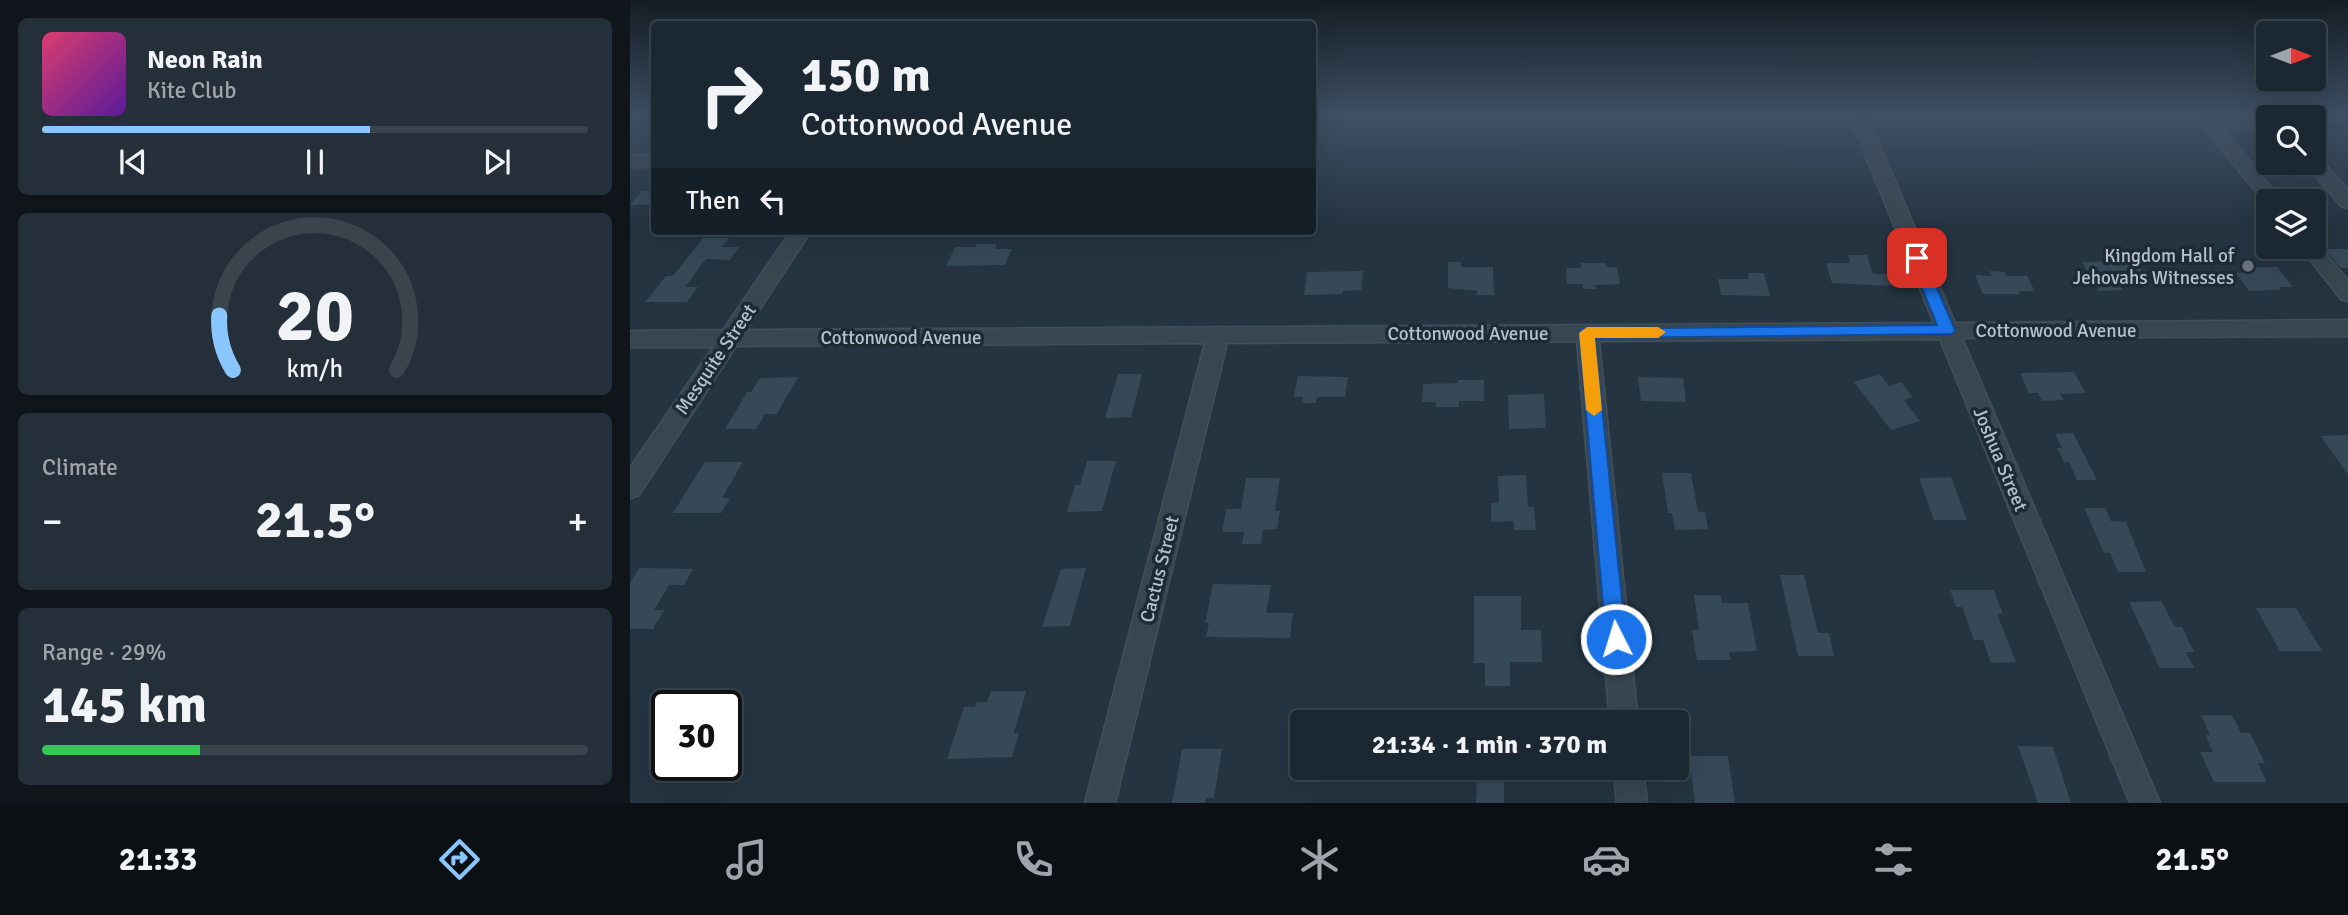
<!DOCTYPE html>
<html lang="en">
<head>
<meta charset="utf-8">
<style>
	:root { --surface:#1b2731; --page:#242f39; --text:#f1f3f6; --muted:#a0a5ab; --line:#39444d; --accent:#88c6fd }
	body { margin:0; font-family:Signika,sans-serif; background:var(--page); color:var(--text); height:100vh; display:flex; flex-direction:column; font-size:26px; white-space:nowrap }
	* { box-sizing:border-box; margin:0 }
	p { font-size:23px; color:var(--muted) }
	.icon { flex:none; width:38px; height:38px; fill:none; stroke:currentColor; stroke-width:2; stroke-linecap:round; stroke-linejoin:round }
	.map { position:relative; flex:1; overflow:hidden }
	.details { display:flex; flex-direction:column; gap:18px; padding:18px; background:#0f151b; width:630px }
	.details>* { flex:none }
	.top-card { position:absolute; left:21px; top:21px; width:665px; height:214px; border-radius:7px; box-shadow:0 7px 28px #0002,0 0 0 2px var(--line); background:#1b2731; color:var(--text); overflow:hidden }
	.needle { width:46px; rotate:90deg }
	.buttons { position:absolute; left:1626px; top:21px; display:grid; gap:14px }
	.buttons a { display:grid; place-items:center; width:70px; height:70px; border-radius:7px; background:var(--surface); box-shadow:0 7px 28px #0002,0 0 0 2px var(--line); font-size:35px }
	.speed { position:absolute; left:21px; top:690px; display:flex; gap:14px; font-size:35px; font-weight:700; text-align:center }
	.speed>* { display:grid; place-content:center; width:91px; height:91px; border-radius:50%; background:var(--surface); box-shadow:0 7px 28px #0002,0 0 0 2px var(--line); line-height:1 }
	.speed .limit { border:4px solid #111; border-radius:10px; background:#fff; color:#111 }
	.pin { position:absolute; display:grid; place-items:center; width:60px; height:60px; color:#fff; margin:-30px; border-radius:14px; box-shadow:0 4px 10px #0006 }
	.me { position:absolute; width:77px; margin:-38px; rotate:355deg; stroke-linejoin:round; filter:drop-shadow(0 0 5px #0008) }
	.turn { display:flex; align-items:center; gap:24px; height:147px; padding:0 35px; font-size:32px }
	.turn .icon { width:91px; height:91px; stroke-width:2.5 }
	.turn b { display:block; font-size:49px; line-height:60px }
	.then { display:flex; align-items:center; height:66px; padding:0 35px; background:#0003; gap:14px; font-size:26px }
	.big { font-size:52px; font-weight:700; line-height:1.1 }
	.details .tile { flex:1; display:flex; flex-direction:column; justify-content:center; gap:10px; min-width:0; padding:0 24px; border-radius:10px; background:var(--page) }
	.details .dial { align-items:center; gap:0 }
	.dial svg { height:182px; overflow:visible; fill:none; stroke:var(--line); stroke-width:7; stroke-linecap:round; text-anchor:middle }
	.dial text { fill:var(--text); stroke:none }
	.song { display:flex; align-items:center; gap:21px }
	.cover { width:84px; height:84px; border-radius:10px; background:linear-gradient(135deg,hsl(340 70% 55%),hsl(270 70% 35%)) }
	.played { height:7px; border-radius:4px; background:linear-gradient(90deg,var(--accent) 60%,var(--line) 60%) }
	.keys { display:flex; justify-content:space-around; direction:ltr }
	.heat { display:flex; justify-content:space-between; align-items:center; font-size:38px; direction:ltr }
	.charge { height:10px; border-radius:5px; background:linear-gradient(90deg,#34c759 29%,var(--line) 0) }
	.trip { position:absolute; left:660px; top:710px; width:399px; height:70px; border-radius:7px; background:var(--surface); box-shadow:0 7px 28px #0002,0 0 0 2px var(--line); font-weight:700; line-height:70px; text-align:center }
	.tab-bar { display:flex; height:112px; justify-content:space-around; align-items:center; background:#0b1014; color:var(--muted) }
	.tab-bar .icon { width:49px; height:49px }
	.tab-bar .active { color:var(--accent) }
	.tab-bar b { font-size:32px; color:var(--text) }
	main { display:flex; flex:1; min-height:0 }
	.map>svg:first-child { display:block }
	.building { fill:#364957 }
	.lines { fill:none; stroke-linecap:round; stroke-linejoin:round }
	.minor-casing { stroke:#424f5a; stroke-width:3 }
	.minor { fill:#384650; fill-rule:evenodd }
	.route { fill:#1a73e8; stroke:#114b97; stroke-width:2 }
	.slow { fill:#f59e0b }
	.worship-dot { fill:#6b7280; stroke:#1d2b36; stroke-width:2.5 }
	.labels { text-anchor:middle; stroke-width:7; stroke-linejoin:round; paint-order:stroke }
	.poi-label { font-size:19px; fill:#b5c0cb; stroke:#1d2b36; text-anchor:end }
	.street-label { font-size:19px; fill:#b5c0cb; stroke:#1d2b36 }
</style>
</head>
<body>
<main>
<section class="details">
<div class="tile">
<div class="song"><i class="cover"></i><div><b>Neon Rain</b><p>Kite Club</p></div></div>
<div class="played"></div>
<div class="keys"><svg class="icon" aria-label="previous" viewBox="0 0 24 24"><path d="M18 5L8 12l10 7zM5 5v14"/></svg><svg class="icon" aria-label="pause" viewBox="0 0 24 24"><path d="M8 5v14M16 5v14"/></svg><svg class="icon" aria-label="next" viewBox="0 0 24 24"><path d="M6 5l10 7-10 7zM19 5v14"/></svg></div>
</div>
<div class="tile dial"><svg viewBox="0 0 100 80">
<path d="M14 69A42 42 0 1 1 86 69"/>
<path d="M14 69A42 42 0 0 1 8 45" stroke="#88c6fd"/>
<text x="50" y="56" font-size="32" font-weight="700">20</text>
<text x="50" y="72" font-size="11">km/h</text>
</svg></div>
<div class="tile"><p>Climate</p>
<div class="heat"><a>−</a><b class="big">21.5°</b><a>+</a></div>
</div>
<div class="tile"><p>Range · 29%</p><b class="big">145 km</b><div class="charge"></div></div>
</section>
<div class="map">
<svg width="1718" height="803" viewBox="0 0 1718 803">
	<rect width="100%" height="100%" fill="#243441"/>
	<g class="building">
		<path d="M12 191H24V205H0Z"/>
		<path d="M73 238H99L92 247H109L100 260 76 259 55 287H68L57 302H15L36 276H43Z"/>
		<path d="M347 244H367L365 249H382L375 265 316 266 325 247H345Z"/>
		<path d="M1694 249H1718V268H1711Z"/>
		<path d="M1218 255H1237L1243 274H1257L1261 286 1202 283 1196 263H1220Z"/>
		<path d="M1489 261 1506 262 1518 280H1501L1504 285H1489L1493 290 1469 291 1452 262Z"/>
		<path d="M818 262H831V267H863L864 295H847V291L818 288Z"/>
		<path d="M951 263H976V267H987L990 284 965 285 966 289H953V284H937L936 268H951Z"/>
		<path d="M1618 267H1647L1663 287H1649L1651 290 1619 291 1606 273 1622 272Z"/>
		<path d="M733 271 731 290 713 291 712 294 674 295 677 272Z"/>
		<path d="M1360 271 1374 272 1376 276H1397L1405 291H1389L1390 294H1353L1345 275 1362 276Z"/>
		<path d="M1118 273H1134L1140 296 1091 295 1088 279H1119Z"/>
		<path d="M1444 372 1456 393 1430 394 1434 400 1412 401 1408 393H1399L1390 373Z"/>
		<path d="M488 374H512L501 417 475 418Z"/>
		<path d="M1250 374 1259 386 1271 382 1283 397 1274 400 1290 421 1261 430 1224 382Z"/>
		<path d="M668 376 718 377 715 397H687L686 403H672L673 397H664Z"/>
		<path d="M168 377 147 414H135L126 429H95L117 392H121L130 378Z"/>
		<path d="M1008 377 1053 378 1056 402 1011 401Z"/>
		<path d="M828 380H854V401H829V407H805L806 402H792L793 384 828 383Z"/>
		<path d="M914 394 916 428 879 429 878 395Z"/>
		<path d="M1443 433 1467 480H1447L1439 462H1434L1427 448H1432L1425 434Z"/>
		<path d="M1718 435V475L1691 436Z"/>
		<path d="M457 461H486L472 511 437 512 445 485H450Z"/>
		<path d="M75 462H113L92 498H100L91 513H43Z"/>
		<path d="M1032 473H1061L1068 512H1075L1078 529 1045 530 1042 513H1038Z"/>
		<path d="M896 475 898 507H904L906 530H884V521L861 522V503L869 502 868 476Z"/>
		<path d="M1321 477 1337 520H1304L1289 478Z"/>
		<path d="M616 478H650L645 511H650L647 529 633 530 631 544H612L614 532H592L596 509H611Z"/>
		<path d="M1454 508H1475L1481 521 1496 522 1516 572H1488L1480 553H1474Z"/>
		<path d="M9 568 63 569 54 585H39L24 610H34L23 629H0V583Z"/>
		<path d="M456 568 440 626 412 627 431 569Z"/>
		<path d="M1150 575H1174L1188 633H1199L1204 656H1168Z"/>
		<path d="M583 584 641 585 636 613H663L660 638 576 637 579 623H575Z"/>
		<path d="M1320 590H1364L1373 614H1367L1386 662 1361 663 1353 640H1344L1332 607H1326Z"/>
		<path d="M1064 595H1090L1092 603H1118L1127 651 1099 652 1101 660H1067L1062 630H1069Z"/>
		<path d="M844 596H891V630H911L912 662H880V686H855V663H844Z"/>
		<path d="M1531 601 1545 627H1552L1564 652H1556L1564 668H1530L1499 602Z"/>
		<path d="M1626 608H1666L1692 651H1650Z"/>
		<path d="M361 691H396L384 733H389L382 757 317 759 334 707H345L347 702H357Z"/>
		<path d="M1571 715H1602L1611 733H1620L1635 763H1628L1637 782H1584L1570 752H1583L1575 735H1580Z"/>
		<path d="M1388 746 1423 747 1441 803H1408Z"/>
		<path d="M552 749H592L584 798H576L575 803H542Z"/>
		<path d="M1059 756H1098L1105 803H1065Z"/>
		<path d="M847 768H874V803H846Z"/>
	</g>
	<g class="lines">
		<defs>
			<g id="minor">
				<path d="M1219 115H1237L1325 323 1718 320V336L1332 338 1530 803H1500L1310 339 969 341 1008 723H980L947 341 597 343 485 803H455L575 343 106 346 9 495 0 498V468L83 347H0V331L93 330 161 231H181L116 330 1304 323Z"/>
				<path d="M1638 117V127L1593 128 1652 201H1638V206L1578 133 1573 123 1582 118Z"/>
				<rect x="0" y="155" width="24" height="12"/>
				<path d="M1684 156 1690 158 1718 190V208L1711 206 1675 163H1684Z"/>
				<path d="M1684 241 1718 280V301L1711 299 1670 247H1684Z"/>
				<path d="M983 768H1013L1017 803H987Z"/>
			</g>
		</defs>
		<use href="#minor" class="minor-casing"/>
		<use href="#minor" class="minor"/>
	</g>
	<linearGradient id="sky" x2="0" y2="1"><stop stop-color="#141d24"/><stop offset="0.51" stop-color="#3f5065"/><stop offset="1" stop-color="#3f5065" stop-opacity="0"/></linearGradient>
	<rect width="1718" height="227" fill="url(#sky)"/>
	<path class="route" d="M1287 254 1294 258 1325 330 1322 334 965 338 996 639 993 645 986 648 979 645 976 639 949 333 951 329 1307 325 1280 258Z"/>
	<path class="slow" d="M957 327H1028L1036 332 1028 338H965L972 410 964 416 956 410 949 333Z"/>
	<circle class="worship-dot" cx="1618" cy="266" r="7"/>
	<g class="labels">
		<g class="poi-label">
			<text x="1604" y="262">Kingdom Hall of<tspan x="1604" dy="22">Jehovahs Witnesses</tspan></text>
		</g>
		<g class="street-label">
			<text x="1426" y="337">Cottonwood Avenue</text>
			<text x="838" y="340">Cottonwood Avenue</text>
			<text x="271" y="344">Cottonwood Avenue</text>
			<text transform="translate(85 359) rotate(-56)" y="7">Mesquite Street</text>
			<text transform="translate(1371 459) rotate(67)" y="7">Joshua Street</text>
			<text transform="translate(529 569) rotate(-76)" y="7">Cactus Street</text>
		</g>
	</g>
</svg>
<div class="buttons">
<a><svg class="needle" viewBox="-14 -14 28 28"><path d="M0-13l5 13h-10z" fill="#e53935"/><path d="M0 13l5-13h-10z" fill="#a0a5ab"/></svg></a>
<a><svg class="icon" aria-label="search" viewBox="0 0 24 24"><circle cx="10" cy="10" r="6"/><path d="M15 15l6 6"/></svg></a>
<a><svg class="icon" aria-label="layers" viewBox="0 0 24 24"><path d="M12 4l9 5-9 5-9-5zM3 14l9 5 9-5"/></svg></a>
</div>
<div class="speed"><div class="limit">30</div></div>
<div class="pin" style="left:1287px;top:258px;background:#d93025"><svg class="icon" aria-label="arrive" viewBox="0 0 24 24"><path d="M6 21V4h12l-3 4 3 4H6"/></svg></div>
<svg class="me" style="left:986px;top:639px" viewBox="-20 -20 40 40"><circle r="17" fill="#1a73e8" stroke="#fff" stroke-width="3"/><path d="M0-11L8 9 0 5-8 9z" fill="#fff"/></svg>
<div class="trip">21:34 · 1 min · 370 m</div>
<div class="top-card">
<div class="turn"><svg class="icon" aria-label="right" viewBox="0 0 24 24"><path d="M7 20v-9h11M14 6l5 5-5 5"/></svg><div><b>150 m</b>Cottonwood Avenue</div></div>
<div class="then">Then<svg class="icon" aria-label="left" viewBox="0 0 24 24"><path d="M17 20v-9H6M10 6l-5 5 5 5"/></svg></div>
</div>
</div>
</main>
<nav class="tab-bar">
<b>21:33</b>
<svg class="icon active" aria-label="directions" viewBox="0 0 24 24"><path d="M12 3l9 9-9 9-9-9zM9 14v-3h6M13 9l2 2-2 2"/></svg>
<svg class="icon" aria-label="music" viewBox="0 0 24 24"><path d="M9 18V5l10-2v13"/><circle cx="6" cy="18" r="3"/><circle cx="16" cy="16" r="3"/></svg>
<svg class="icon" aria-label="phone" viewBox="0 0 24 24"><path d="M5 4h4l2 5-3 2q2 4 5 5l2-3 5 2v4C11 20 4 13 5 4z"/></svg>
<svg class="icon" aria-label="climate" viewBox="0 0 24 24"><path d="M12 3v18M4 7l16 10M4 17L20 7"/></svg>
<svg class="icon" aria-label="car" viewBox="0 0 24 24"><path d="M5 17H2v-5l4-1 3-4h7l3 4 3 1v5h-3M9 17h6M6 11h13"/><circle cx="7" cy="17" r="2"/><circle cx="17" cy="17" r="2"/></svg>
<svg class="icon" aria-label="filters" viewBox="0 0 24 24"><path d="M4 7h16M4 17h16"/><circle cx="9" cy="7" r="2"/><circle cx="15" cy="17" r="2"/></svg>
<b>21.5°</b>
</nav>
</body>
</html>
